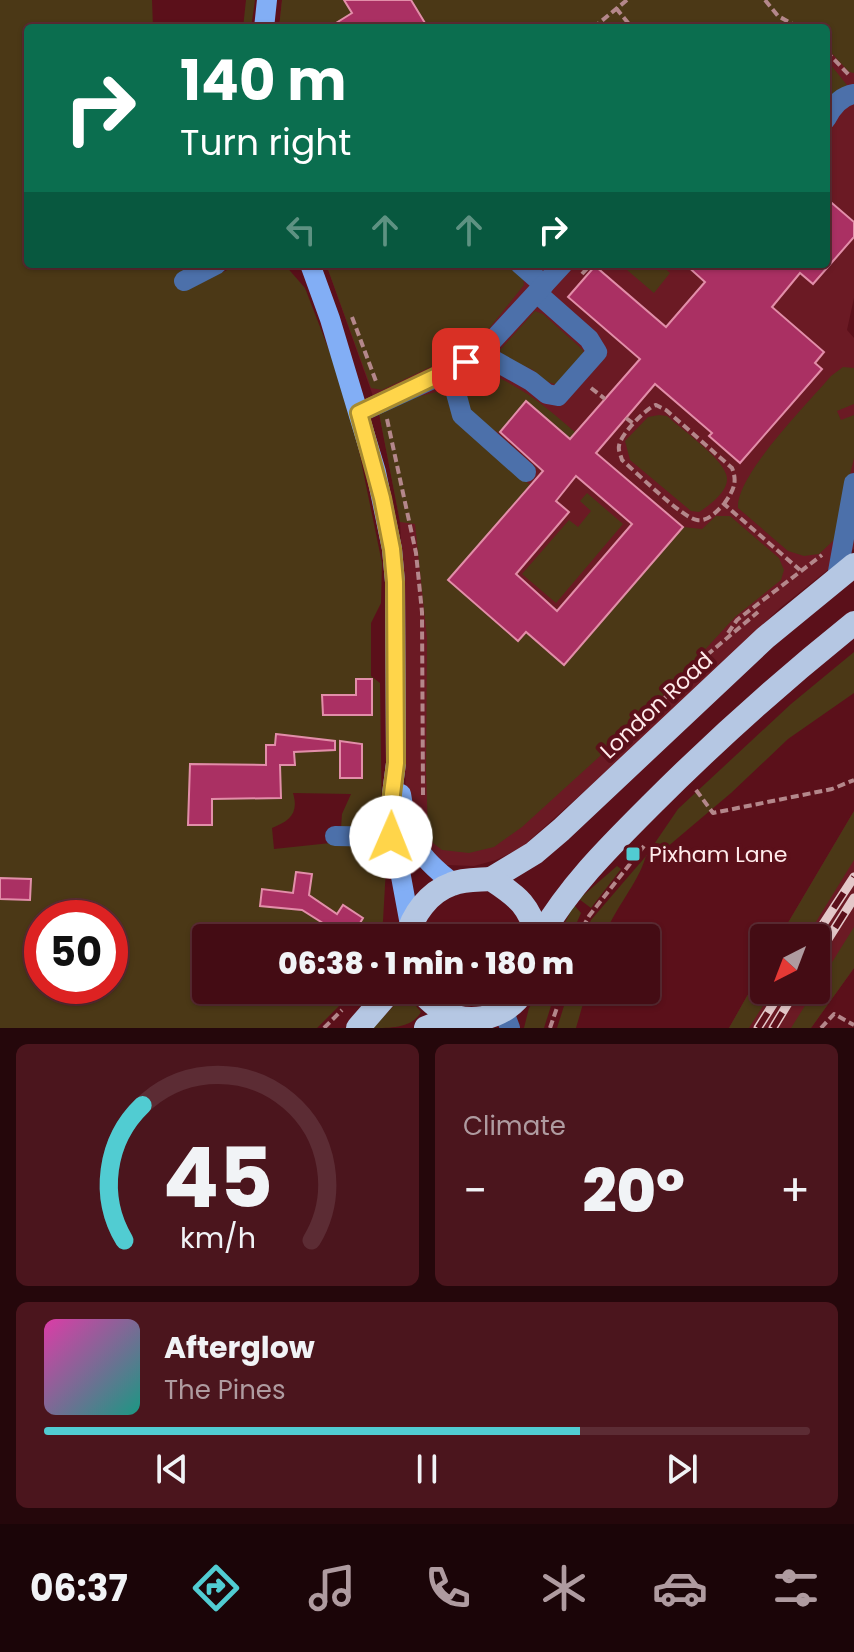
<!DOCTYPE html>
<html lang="en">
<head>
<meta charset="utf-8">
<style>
	:root { --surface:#440c14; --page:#4b151d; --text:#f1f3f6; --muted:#af9ba0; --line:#5c2c34; --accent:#51ccd2 }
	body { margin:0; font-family:Poppins,sans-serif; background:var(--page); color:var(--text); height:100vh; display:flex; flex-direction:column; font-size:30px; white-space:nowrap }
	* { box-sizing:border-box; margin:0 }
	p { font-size:26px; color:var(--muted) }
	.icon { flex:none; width:44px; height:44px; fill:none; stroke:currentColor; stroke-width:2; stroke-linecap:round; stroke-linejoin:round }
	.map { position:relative; height:1028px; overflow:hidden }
	.details { display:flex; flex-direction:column; gap:16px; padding:16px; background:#25070b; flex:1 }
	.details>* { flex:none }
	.hud { position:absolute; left:24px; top:24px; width:806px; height:244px; border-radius:8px; box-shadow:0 2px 6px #0004,0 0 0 2px var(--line); background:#0b6e4f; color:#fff; overflow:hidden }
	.needle { width:52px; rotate:222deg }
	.controls { position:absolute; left:750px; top:924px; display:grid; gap:16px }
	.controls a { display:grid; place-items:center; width:80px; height:80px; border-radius:8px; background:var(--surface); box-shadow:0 2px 6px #0004,0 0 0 2px var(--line); font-size:40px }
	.speed { position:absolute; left:24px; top:900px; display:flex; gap:16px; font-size:40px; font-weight:700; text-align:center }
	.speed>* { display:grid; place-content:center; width:104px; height:104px; border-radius:50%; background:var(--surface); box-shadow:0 2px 6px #0004,0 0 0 2px var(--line); line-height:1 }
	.speed .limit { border:12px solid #d22; background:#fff; color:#111 }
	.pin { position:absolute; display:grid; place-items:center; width:68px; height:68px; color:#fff; margin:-34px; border-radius:16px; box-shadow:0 4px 12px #0006 }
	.me { position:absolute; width:88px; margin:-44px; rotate:1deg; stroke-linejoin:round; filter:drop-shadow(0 0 6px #0008) }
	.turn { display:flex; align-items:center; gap:28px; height:168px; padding:0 24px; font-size:36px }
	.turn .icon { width:104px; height:104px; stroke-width:2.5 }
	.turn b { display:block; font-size:56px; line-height:68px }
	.lanes { display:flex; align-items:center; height:76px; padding:0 24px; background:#0003; justify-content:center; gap:40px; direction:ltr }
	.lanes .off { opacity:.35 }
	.big { font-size:60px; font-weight:800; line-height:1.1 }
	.details .card { flex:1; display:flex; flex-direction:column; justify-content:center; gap:12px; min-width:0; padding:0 28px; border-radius:12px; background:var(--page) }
	.details .dial { align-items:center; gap:0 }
	.dial svg { height:208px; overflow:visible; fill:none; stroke:var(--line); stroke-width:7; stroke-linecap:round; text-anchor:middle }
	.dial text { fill:var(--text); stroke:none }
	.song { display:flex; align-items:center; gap:24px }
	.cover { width:96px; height:96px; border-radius:12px; background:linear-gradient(135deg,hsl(320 70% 55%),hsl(170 70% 35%)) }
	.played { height:8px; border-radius:4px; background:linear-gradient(90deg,var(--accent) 70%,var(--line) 70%) }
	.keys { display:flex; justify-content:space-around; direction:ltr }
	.heat { display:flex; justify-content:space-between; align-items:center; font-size:44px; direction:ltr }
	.details .tiles { flex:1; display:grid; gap:16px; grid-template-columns:1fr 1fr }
	.card:last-child { grid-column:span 2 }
	.trip { position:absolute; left:192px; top:924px; width:468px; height:80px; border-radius:8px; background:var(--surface); box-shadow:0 2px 6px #0004,0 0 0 2px var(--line); font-weight:800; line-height:80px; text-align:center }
	.tabs { display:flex; height:128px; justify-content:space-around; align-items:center; background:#1b0508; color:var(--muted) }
	.tabs .icon { width:56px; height:56px }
	.tabs .selected { color:var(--accent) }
	.tabs b { font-size:36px; color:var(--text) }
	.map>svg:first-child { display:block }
	.built { fill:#6b1a24 }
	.green { fill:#4b3816; fill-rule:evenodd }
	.building { fill:#aa3063; stroke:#e28ea9; stroke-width:2; fill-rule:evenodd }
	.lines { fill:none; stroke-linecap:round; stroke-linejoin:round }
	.path { stroke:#b4878b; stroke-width:4; stroke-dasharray:8 4; stroke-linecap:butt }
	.minor { stroke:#4c70aa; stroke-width:20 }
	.major { stroke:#82aef5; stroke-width:20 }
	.highway { stroke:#b5c7e3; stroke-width:24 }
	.rail-casing { stroke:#e4c8c9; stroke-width:9 }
	.rail { stroke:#5b101a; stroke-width:6; stroke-dasharray:18; stroke-linecap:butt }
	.route-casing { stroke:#a68a30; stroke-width:20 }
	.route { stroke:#ffd54a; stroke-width:14 }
	.poi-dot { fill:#51ccd2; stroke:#5b101a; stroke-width:3 }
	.labels { text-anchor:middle; stroke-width:8; stroke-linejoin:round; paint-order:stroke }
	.street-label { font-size:22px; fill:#ffebeb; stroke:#5b101a }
	.poi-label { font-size:22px; fill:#ffebeb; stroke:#5b101a; text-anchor:start }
</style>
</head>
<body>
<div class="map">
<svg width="854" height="1028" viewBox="0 0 854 1028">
	<rect width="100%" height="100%" fill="#5b101a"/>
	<g class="built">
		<path d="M282 0H854V298L847 330 854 338V549L780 608 655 728 521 848 496 860 474 866 447 865 432 856 422 844 406 798 402 681 405 616 400 522 379 413 326 264H826V28H279Z"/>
		<path d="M854 811V968L811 1028H729L764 966V990H816V938H779Z"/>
	</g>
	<g class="green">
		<path d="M0 0H152L153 28H28V264H202L208 279 240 264H284L305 288 344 389 360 456 382 563 381 603 371 623V676L380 683 382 824 377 832 379 844 387 851 382 938H206V990H355L317 1028H0ZM293 793 351 794 342 814 340 842 274 849 272 828C290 821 299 813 293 793ZM42 918H110V986H42Z"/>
		<path d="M246 0H255L251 28H243Z"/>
		<path d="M282 0H344L352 13 328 28H279Z"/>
		<path d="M411 0H854V73L849 72 826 47V28H435L426 23Z"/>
		<path d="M826 59 847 85 826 101Z"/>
		<path d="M326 264H509L523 277 524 285 483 336 464 351 382 390 371 388Z"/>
		<path d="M620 264H660L670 273 654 293Z"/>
		<path d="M535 311 543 314 583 350 585 357 558 385 545 381 533 370 502 356 500 350Z"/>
		<path d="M843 367 854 368V404L837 411 841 420 854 415V458L834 540 819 554 804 556 788 551 738 508C736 475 808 403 831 376Z"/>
		<path d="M486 372C524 388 545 406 576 433L570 439 526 402 499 433 475 419 463 403 465 387 470 376Z"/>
		<path d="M440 391 447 395 459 421 530 485 448 580 518 641 526 632 683 527 702 529 716 516H730L779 558 784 570 781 580 735 617 643 717 522 827 494 847 469 853 442 850 433 843 428 832 426 772 427 638 415 524 400 522 379 413 400 401Z"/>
		<path d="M659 415 667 416C681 429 720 456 726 474 732 489 710 505 699 512L691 511 630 460 625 441 648 417Z"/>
		<path d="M587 493 623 524 556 603 522 574 569 520 578 527 591 511 580 501Z"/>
		<path d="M854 652V693L788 739 731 793 653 859 646 856C637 886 614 908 604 938H583L591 920 646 856 678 809 791 704Z"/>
		<path d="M854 811V860L806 938H779Z"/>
		<path d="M617 866 621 869 591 908 579 899Z"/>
		<path d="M574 905 581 913 570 938H557Z"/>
		<path d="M854 927V968L811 1028H791Z"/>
		<path d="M764 966V990H773L749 1028H729Z"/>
		<path d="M541 990H556L544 1028H524L529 1008Z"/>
		<path d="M569 990H587L576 1028H557Z"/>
		<path d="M407 995 421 1012C412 1028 392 1028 373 1028L403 996Z"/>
	</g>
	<g class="building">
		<path d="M344 0H411L428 28H328L352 13Z"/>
		<path d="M826 198 854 222V237L813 284 800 273 772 307 824 352 815 363 822 369 740 463 709 436 712 433 655 384 596 453 683 527 564 665 526 632 518 641 448 580 543 471 500 432 526 401 570 439 640 359 568 297 595 266 666 327 705 282 685 264H826ZM576 476 632 524 557 611 516 574 569 512 556 501Z"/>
		<path d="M356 679H372V715H323L322 695H356Z"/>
		<path d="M276 734 335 741V750L294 752 295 765H280L281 798 212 799V825H188L190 764 266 765V745H275Z"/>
		<path d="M340 741 362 744V778H340Z"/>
		<path d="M296 872 312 874 309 895 337 914 343 905 363 918 357 928 361 930 356 938H326L331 931 329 927 302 910 260 906 262 889 293 893Z"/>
		<path d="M0 878 31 879 30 900 0 899Z"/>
	</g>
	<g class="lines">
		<g class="path">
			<path d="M765 0 778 16 800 28"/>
			<path d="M616 8 632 28"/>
			<path d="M593 28 627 0"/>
			<path d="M826 51 849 75"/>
			<path d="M582 274 591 264"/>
			<path d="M352 317 377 384"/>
			<path d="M591 388 605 399"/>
			<path d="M626 418 634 424"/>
			<path d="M387 419 416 553 422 612 423 795"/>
			<path d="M724 504C733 491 738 483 732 468L666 410 656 405C646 408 620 435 619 446 618 450 621 456 622 460 636 472 682 518 697 520 708 522 717 511 724 504L800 570"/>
			<path d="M728 633 737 620 822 555"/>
			<path d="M657 707 688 671 758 612"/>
			<path d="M696 790 713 813 832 789 854 780"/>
			<path d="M577 938 589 916 644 846"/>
			<path d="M324 1028 342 1010"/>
			<path d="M550 1028 563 990"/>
			<path d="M821 1028 834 1014 854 1025"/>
		</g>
		<g class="minor">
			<path d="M826 119C832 107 841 96 854 94"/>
			<path d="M520 264 544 285"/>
			<path d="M184 281 217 264"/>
			<path d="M481 353 531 381 547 394 558 396 597 352 589 339 537 293"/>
			<path d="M450 371 462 415 526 472"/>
			<path d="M359 413 433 379 481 353 563 264"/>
			<path d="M837 577 854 483"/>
			<path d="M335 836 391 837"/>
			<path d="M504 1012 510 1028"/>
		</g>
		<g class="major">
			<path d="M264 28 267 0"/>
			<path d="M310 264 330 319 376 472 392 549 395 582 396 763 392 794 391 837 397 855 410 925"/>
			<path d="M401 794C408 839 417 856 453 883"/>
		</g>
		<g class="highway">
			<path d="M491 879 534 853 561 830 765 638 854 565"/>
			<path d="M407 938C412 915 429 892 452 884 463 879 479 880 491 879 520 898 528 905 539 938"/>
			<path d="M539 938C571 884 609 847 653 803 717 739 784 679 854 623"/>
			<path d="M419 990C429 1000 442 1013 456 1017 482 1024 511 1012 524 990"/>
			<path d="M358 1028 391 990"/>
			<path d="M426 1028 454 1017"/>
		</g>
		<defs>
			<g id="rail">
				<path d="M814 938 854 877"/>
				<path d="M816 958 854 898"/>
				<path d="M758 1028 782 990"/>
				<path d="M773 1028 796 990"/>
			</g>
		</defs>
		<use href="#rail" class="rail-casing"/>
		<use href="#rail" class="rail"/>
	</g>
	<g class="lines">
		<defs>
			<path id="route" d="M391 837 392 794 396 763 395 582 392 549 382 498 359 413 466 362"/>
		</defs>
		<use href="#route" class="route-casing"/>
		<use href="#route" class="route"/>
	</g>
	<rect class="poi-dot" x="625" y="846" width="16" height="16" rx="4"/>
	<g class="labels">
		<g class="street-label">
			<text transform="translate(656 705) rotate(-43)" y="8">London Road</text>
		</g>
		<g class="poi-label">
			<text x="649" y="862">Pixham Lane</text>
		</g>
	</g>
</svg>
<div class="controls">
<a><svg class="needle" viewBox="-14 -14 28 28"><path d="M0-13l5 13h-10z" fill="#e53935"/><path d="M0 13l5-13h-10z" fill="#af9ba0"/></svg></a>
</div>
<div class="speed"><div class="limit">50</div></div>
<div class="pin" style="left:466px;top:362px;background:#d93025"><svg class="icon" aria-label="arrive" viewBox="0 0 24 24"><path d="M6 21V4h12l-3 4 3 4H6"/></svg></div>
<svg class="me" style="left:391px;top:837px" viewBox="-20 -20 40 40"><circle r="19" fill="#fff"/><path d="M0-13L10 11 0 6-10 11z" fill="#ffd54a"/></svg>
<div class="trip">06:38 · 1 min · 180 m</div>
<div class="hud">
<div class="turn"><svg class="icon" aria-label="right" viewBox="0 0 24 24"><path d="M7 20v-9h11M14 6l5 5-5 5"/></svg><div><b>140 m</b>Turn right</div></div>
<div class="lanes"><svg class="icon off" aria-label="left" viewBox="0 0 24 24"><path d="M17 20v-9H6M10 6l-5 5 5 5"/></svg><svg class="icon off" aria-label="ahead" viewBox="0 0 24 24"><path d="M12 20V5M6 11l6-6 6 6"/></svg><svg class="icon off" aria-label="ahead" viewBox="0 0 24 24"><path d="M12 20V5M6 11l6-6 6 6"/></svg><svg class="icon" aria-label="right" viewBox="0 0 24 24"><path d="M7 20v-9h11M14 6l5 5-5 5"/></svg></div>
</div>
</div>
<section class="details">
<div class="tiles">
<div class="card dial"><svg viewBox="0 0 100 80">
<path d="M14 69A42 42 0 1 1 86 69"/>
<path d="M14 69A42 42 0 0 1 21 17" stroke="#51ccd2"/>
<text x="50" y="56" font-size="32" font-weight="700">45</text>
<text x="50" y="72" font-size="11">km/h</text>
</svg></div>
<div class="card"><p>Climate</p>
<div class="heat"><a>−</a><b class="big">20°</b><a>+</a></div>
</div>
<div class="card">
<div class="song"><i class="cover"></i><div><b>Afterglow</b><p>The Pines</p></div></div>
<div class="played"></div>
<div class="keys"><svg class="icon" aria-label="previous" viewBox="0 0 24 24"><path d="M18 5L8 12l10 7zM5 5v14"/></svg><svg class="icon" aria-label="pause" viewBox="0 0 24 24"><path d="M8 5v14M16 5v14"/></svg><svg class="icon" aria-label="next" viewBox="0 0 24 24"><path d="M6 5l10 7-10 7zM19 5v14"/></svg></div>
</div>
</div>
</section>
<nav class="tabs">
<b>06:37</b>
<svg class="icon selected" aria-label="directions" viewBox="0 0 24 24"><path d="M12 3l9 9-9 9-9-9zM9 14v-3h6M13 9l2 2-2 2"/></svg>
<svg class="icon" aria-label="music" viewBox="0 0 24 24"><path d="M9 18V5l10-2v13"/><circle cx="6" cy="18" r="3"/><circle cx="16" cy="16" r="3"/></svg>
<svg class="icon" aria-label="phone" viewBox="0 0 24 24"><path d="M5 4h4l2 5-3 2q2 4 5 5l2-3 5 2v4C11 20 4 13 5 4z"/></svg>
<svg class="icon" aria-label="climate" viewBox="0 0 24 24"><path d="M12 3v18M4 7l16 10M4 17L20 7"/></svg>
<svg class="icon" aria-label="car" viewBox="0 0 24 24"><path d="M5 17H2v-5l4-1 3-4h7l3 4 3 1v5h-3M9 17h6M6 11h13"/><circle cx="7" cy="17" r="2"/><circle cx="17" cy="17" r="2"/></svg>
<svg class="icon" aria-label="filters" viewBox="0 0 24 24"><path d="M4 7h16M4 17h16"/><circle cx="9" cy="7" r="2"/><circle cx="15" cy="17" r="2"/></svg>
</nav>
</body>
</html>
